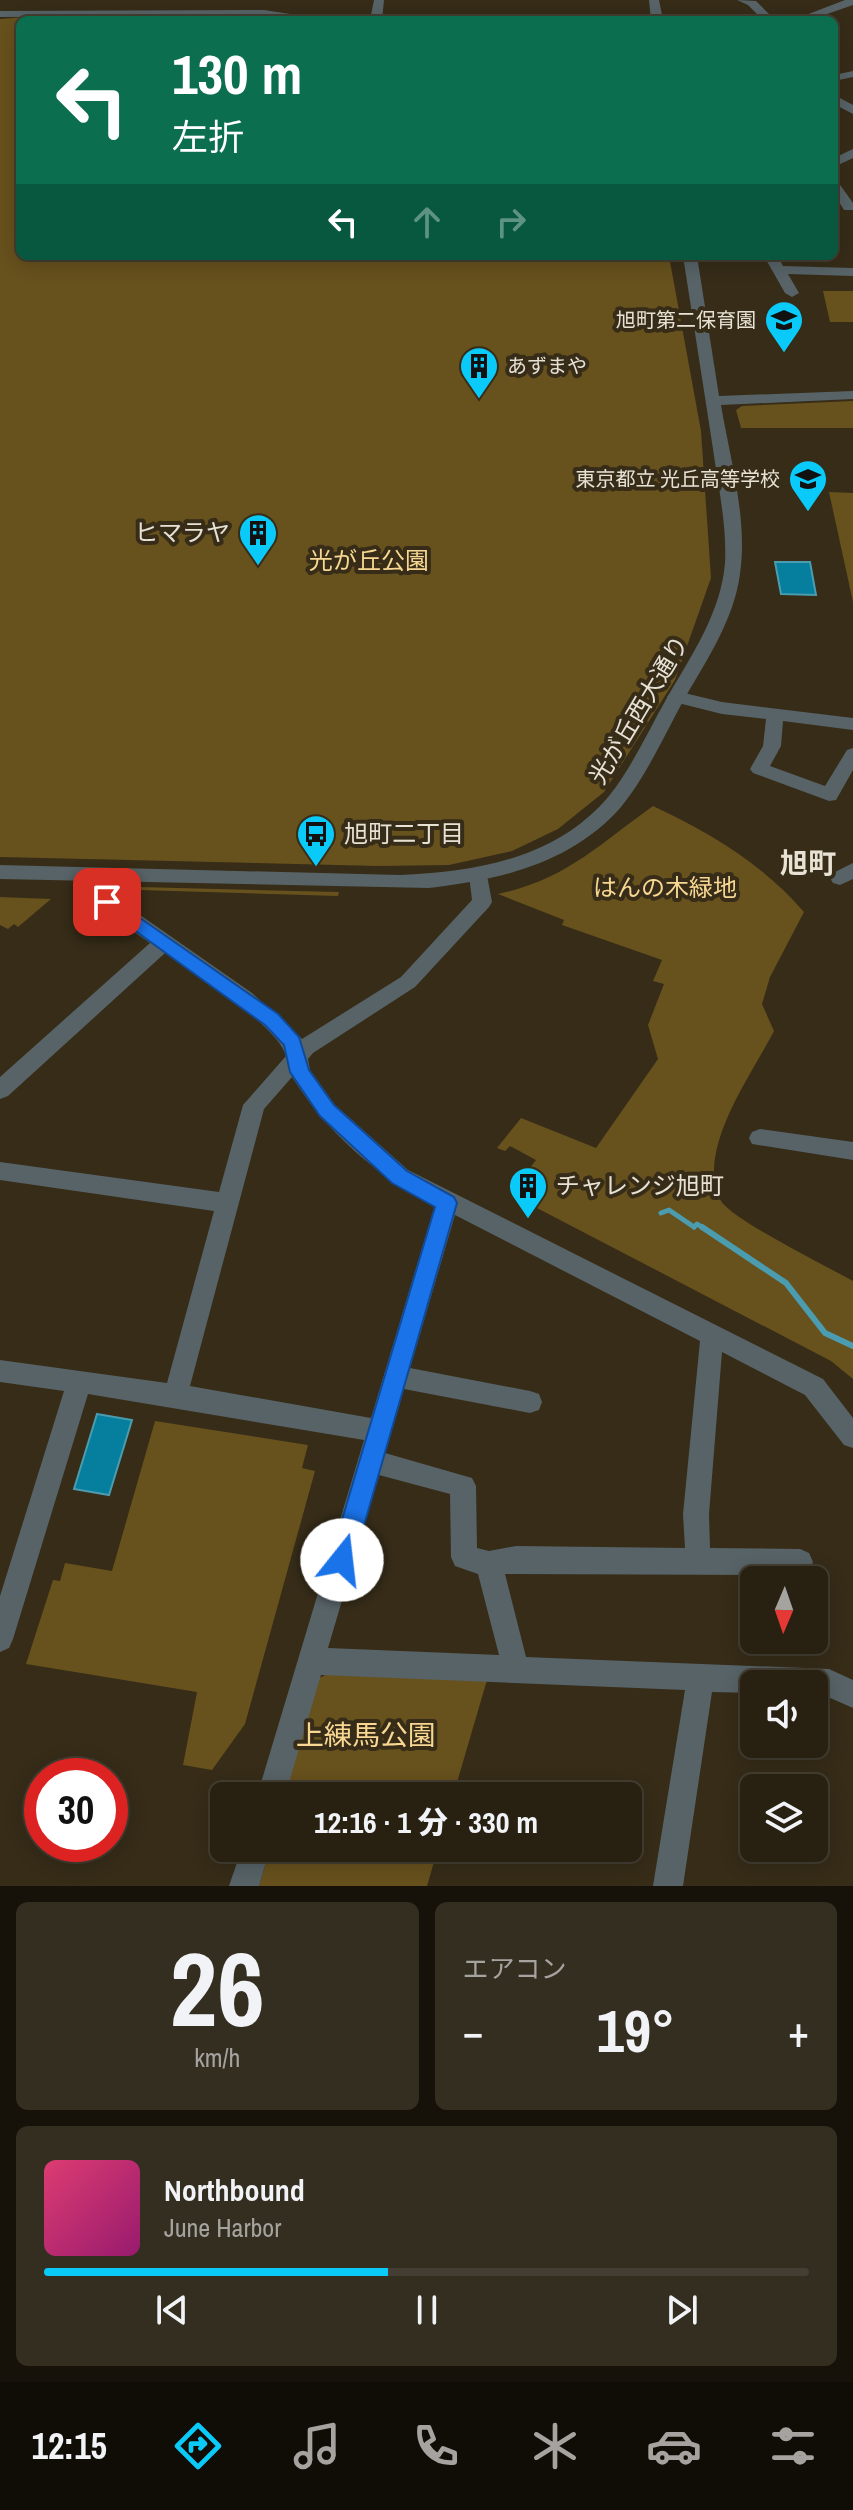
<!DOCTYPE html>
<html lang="ja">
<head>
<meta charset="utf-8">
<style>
	:root { --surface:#282112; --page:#342e20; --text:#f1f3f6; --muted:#a5a39f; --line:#443e32; --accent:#0acafa }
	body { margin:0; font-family:"Archivo Narrow","Noto Sans JP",sans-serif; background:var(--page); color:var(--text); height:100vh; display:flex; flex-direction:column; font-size:30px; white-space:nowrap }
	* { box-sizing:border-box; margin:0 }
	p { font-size:26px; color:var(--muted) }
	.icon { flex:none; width:44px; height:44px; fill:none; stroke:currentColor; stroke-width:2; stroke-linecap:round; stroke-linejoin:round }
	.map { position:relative; height:1886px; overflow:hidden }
	.drawer { display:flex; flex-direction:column; gap:16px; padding:16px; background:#16120a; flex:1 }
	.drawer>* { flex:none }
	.banner { position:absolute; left:16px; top:16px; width:822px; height:244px; border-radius:12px; box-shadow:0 4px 20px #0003,0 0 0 2px var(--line); background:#0b6e4f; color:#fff; overflow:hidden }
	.needle { width:52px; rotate:182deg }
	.fabs { position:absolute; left:740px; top:1566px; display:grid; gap:16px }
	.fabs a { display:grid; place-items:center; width:88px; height:88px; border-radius:12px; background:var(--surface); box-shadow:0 4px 20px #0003,0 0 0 2px var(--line); font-size:40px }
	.speed { position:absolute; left:24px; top:1758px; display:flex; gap:16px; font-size:40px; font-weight:700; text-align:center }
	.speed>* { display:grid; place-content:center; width:104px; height:104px; border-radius:50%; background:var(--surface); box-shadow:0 4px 20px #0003,0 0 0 2px var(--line); line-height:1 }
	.speed .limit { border:12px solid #d22; background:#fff; color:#111 }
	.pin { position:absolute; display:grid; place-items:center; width:68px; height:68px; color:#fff; margin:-34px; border-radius:16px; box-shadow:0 4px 12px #0006 }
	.me { position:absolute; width:88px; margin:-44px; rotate:16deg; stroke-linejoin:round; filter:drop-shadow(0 0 6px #0008) }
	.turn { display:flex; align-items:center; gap:28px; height:168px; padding:0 24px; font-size:36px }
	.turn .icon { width:104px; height:104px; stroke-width:2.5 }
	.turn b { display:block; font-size:56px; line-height:68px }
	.lanes { display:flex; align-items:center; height:76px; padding:0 24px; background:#0003; justify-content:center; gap:40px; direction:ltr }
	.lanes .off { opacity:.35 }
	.big { font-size:60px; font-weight:800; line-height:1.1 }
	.drawer .widget { flex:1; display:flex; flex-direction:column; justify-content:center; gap:12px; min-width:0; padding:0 28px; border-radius:12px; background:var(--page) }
	.drawer .dial { align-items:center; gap:0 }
	.dial b { font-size:104px; line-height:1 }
	.song { display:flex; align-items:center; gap:24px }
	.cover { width:96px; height:96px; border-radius:12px; background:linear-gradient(135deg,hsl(340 70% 55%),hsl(320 70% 35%)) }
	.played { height:8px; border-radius:4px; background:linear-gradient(90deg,var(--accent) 45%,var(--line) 45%) }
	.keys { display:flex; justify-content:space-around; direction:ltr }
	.heat { display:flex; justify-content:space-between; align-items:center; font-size:44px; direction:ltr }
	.drawer .tiles { flex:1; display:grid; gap:16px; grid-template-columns:1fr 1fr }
	.widget:last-child { grid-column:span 2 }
	.trip { position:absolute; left:210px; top:1782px; width:432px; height:80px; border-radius:12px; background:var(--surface); box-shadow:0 4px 20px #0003,0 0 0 2px var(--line); font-weight:800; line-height:80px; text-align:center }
	.dock { display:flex; height:128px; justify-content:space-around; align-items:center; background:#100d07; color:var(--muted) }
	.dock .icon { width:56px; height:56px }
	.dock .on { color:var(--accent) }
	.dock b { font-size:36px; color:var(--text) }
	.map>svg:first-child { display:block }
	.green { fill:#67511d }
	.water { fill:#067e9d; stroke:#4a9cae; stroke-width:2 }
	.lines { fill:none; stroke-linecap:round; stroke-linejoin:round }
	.stream-far1 { stroke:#4a9cae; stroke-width:5 }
	.stream { stroke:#4a9cae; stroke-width:6 }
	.minor { fill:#576367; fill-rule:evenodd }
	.tertiary { fill:#576367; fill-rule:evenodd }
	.route { fill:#1a73e8; stroke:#114b97; stroke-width:2 }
	.labels { text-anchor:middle; stroke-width:8; stroke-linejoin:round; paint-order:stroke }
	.far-poi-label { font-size:20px; fill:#e8e2d5; stroke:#362c18; text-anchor:end }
	.poi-label { font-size:24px; fill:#e8e2d5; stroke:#362c18; text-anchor:start }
	.park-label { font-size:24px; fill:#f7d792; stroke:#362c18 }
	.street-label { font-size:24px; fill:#e8e2d5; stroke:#362c18 }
	.quarter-label { font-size:28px; font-weight:bold; fill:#e8e2d5; stroke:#362c18 }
	.near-park-label { font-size:28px; fill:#f7d792; stroke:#362c18 }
</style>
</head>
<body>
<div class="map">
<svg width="853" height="1886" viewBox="0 0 853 1886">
	<rect width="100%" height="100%" fill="#362c18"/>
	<g class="green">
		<path d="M37 16 291 20H20V256H669L701 431 711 578 675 680 604 792 558 829 512 851 449 865 378 866 0 857V19Z"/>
		<path d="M823 291H853V322H830Z"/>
		<path d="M853 401V428H741L736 410 742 406Z"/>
		<path d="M829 492 853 493V602Z"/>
		<path d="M653 806C709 832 764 865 804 912L770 977 762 1004 774 1031C752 1074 694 1152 721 1201 733 1220 828 1267 853 1281V1379L831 1361 510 1194 536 1160 510 1146 505 1151 497 1148 521 1118 596 1148 658 1059 648 1025 664 984 653 981 662 960 562 925 564 920 498 894C567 879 598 845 653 806Z"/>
		<path d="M139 887 339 892 338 896 139 890Z"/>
		<path d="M0 897 51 899 18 927 14 924 8 929 0 925Z"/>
		<path d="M155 1421 308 1445 302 1468 315 1471 245 1724 212 1770 183 1765 197 1692 26 1664 53 1580 60 1581 65 1563 112 1571Z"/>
		<path d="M330 1673 487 1680 453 1796H284L317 1679Z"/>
		<path d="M270 1848H438L427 1886H259Z"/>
	</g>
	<g class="water">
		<path d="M775 562H810L816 595 781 594Z"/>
		<path d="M97 1414 132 1420 109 1495 74 1489Z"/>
	</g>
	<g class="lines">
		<g class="stream-far1">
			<path d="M661 1213 669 1210 694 1227"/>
			<path d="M694 1227 697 1224 705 1229"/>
		</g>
		<g class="stream">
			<path d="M702 1227 747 1257"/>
			<path d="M747 1257 786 1283 825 1333 853 1346"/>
		</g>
		<g class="minor">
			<path d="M737 0 756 1 775 20H763L748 5Z"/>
			<path d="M845 0H853V5L810 20H793Z"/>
			<path d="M853 71V77L834 81V75Z"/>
			<path d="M834 95 853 105V114L834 104Z"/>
			<path d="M853 149V158L834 167V158Z"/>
			<path d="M834 181 838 182 853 203V210H844L834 194Z"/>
			<path d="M764 256H778L783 266 853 268V276L788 274 799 293 792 297 785 293Z"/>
			<path d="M676 691 722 702 853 718V730L783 721 781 746 770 766 825 786 847 750 853 748V770L836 800 829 801 753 773 750 769 763 746 766 719 722 714 670 701 667 697 670 693Z"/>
			<path d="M853 863V879L840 885 833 883 830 878 833 873Z"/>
			<path d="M105 868 115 875V893L120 901 252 993 302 1039 401 977 472 900 469 875 472 870H486L492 902 489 907 415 987 313 1053 308 1059 310 1070 335 1105 408 1170 823 1379 853 1418V1448L844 1445 805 1395 722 1352 709 1514 710 1548 800 1549 809 1553 813 1562 809 1571 800 1575 505 1574 526 1657 829 1669 853 1680V1708L828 1697 814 1696V1684H754V1693L712 1692 683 1886H653L685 1690 321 1675 285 1796H257L364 1440 88 1394 13 1639 9 1648 0 1652V1596L64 1391 0 1382V1360L167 1383 214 1211 0 1180V1162L219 1192 243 1105 286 1056C279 1026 192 972 165 953L8 1096 0 1099V1077L150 943C123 923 95 913 95 875ZM292 1077C329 1134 375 1175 435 1205L371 1418 190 1386 264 1109ZM455 1215 700 1341 683 1514 685 1548 516 1546 489 1551 477 1548 476 1486 472 1478 385 1453 404 1389 530 1413 539 1410 542 1402 539 1394 530 1391 410 1368ZM379 1475 450 1494 451 1557 455 1566 478 1574 499 1655 328 1648Z"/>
			<path d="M760 1129 853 1142V1160L752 1144 749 1138 752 1132Z"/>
			<path d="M242 1848H270L259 1886H229Z"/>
		</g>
		<g class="tertiary">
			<path d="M374 0H384L382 20H370Z"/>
			<path d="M649 0H659L663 20H651Z"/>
			<path d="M264 10 329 20 264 16 0 17V11Z"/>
			<path d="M683 256H697L719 396 853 391V399L721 405C730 459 748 519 740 574 734 619 708 658 686 696 665 733 648 774 621 807 572 863 500 880 429 888L0 879V865L400 875C477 872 557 858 609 796 633 766 649 729 668 696 692 655 721 612 725 563 727 525 718 486 713 449 703 384 693 320 683 256Z"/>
		</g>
	</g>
	<path class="route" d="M107 895 278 1014 299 1037 309 1070 334 1105 407 1171 454 1197 457 1203 354 1560 350 1568 342 1572 333 1568 330 1560 435 1207 392 1183 320 1116 290 1072 284 1045 265 1025 101 906V897Z"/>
	<defs>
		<symbol id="school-pin" viewBox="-11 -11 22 30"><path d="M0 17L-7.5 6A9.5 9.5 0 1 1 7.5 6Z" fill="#0acafa" stroke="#362c18"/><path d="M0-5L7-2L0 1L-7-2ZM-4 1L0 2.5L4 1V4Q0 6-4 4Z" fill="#111"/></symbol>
		<symbol id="building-pin" viewBox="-11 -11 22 30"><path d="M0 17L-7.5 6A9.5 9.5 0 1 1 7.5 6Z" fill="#0acafa" stroke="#362c18"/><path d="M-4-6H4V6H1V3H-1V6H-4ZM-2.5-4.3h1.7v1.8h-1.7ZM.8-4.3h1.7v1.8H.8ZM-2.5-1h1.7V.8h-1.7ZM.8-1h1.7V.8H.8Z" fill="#111"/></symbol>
		<symbol id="bus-pin" viewBox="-11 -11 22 30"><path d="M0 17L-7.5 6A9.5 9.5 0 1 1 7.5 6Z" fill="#0acafa" stroke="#362c18"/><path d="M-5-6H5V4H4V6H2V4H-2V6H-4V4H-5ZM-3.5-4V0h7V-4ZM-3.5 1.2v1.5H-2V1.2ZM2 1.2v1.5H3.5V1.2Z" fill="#111"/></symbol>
	</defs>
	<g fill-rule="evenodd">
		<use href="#school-pin" x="762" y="298" width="44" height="60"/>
		<use href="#building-pin" x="457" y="344" width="44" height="60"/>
		<use href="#school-pin" x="786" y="457" width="44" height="60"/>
		<use href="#building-pin" x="236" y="511" width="44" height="60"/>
		<use href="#bus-pin" x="294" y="812" width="44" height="60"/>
		<use href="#building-pin" x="506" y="1164" width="44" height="60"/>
	</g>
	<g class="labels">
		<g class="far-poi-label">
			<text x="756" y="327">旭町第二保育園</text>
			<text x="507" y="373" text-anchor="start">あずまや</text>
			<text x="780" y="486">東京都立 光丘高等学校</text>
		</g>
		<g class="poi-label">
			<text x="230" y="541" text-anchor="end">ヒマラヤ</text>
			<text x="344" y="842">旭町二丁目</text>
			<text x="556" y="1194">チャレンジ旭町</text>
		</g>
		<g class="park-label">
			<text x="369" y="569">光が丘公園</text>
			<text x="665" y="896">はんの木緑地</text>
		</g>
		<g class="street-label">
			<text transform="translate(639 710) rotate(-59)" y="8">光が丘西大通り</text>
		</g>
		<g class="quarter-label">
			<text x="808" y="873">旭町</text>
		</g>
		<g class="near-park-label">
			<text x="366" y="1745">上練馬公園</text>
		</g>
	</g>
</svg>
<div class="fabs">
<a><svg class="needle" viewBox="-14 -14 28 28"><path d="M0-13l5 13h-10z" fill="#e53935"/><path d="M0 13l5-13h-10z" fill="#a5a39f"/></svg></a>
<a><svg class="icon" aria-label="sound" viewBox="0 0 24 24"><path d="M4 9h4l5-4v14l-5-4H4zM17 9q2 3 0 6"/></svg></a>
<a><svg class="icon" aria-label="layers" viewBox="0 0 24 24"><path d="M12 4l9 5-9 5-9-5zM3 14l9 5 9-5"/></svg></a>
</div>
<div class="speed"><div class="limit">30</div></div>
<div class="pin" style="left:107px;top:902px;background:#d93025"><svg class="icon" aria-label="arrive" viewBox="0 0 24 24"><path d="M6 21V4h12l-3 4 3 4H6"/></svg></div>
<svg class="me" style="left:342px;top:1560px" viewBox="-20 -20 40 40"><circle r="19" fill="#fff"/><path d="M0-13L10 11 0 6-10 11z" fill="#1a73e8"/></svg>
<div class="trip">12:16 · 1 分 · 330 m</div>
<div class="banner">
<div class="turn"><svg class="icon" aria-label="left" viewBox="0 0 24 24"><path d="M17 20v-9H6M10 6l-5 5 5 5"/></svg><div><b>130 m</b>左折</div></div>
<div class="lanes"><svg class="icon" aria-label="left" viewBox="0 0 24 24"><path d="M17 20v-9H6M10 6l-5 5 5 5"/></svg><svg class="icon off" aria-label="ahead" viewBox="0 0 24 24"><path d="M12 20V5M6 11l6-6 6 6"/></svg><svg class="icon off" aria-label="right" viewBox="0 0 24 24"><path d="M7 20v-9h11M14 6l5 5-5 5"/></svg></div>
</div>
</div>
<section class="drawer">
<div class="tiles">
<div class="widget dial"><b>26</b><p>km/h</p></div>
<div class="widget"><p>エアコン</p>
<div class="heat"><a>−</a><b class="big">19°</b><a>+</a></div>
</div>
<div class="widget">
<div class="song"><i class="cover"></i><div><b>Northbound</b><p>June Harbor</p></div></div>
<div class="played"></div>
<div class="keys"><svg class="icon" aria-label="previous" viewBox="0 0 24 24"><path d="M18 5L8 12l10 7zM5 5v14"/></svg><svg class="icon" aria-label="pause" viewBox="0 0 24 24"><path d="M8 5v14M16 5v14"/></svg><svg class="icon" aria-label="next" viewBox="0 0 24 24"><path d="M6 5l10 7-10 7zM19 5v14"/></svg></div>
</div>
</div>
</section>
<nav class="dock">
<b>12:15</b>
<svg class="icon on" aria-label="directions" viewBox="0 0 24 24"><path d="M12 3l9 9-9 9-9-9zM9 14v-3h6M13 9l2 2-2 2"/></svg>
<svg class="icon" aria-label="music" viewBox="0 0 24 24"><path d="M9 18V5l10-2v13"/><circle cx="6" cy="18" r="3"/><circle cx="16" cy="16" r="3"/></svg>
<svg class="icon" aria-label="phone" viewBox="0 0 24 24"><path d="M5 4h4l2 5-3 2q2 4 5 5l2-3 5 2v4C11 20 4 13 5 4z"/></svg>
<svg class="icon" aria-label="climate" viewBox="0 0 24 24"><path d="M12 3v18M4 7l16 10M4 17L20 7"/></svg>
<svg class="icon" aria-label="car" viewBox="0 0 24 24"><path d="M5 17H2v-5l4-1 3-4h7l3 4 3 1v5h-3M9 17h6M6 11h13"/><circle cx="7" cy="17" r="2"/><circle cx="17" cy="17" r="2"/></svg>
<svg class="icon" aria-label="filters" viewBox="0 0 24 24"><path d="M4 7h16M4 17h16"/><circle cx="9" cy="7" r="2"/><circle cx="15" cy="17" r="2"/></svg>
</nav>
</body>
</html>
